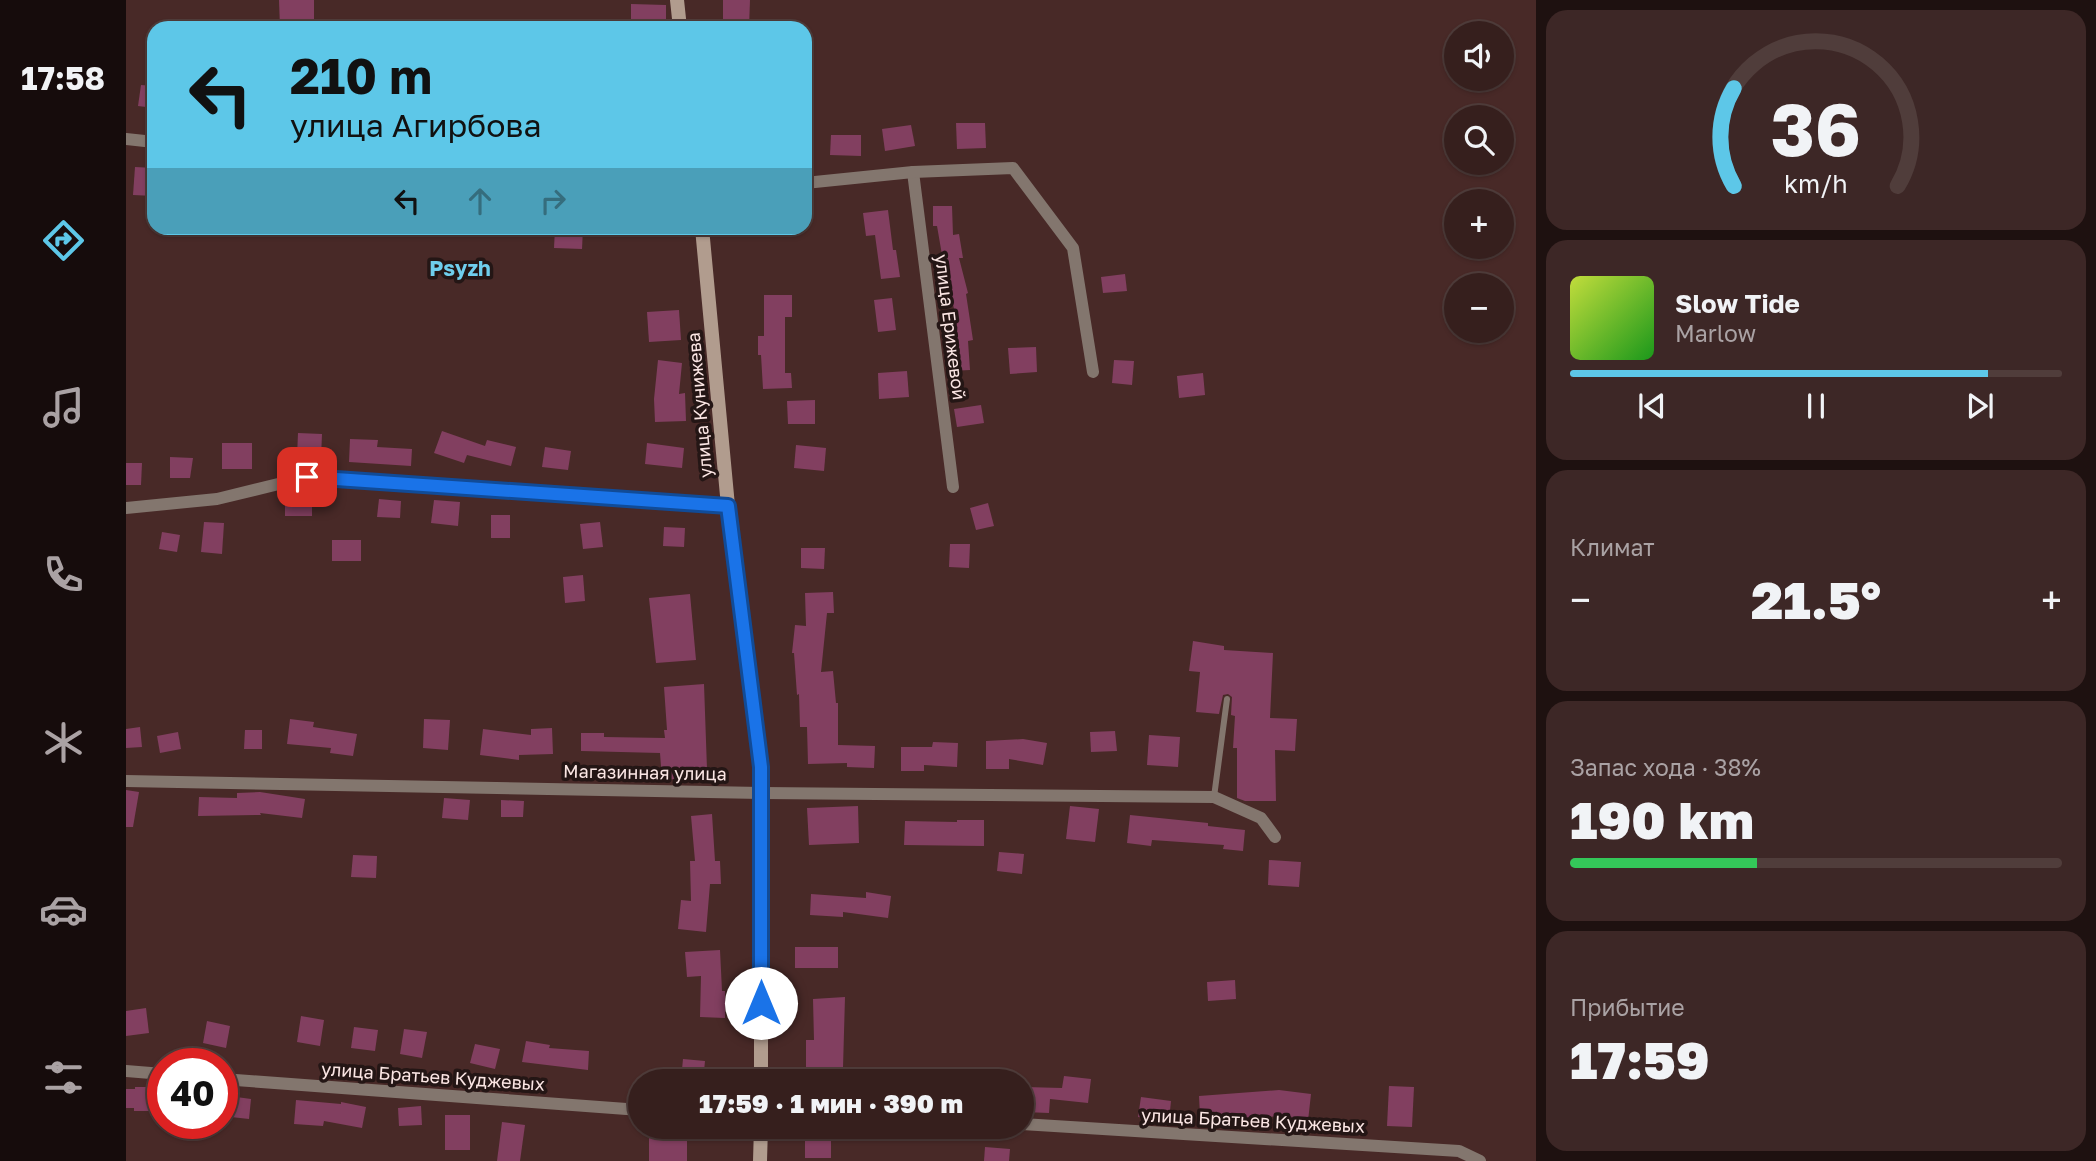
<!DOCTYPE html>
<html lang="ru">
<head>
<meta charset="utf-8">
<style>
	:root { --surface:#361f1d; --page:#3d2726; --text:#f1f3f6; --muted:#aaa2a4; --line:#503d3b; --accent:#5dc7e8 }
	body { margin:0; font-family:"Golos Text",sans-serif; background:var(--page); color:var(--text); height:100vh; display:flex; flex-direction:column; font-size:26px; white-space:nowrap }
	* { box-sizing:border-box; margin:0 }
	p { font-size:23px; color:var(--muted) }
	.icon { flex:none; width:38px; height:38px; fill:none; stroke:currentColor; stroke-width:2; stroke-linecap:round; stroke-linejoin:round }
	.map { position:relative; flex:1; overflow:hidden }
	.drawer { display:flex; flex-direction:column; gap:10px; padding:10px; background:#1e1110; width:560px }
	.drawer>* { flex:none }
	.hud { position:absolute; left:21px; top:21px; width:665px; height:214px; border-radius:21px; box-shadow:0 2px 5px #0004,0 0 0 2px var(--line); background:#5dc7e8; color:#111; overflow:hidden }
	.fabs { position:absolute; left:1318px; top:21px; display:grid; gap:14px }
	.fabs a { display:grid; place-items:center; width:70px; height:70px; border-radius:50%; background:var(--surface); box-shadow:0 2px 5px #0004,0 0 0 2px var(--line); font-size:35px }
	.speed { position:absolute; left:21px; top:1048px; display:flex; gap:14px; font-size:35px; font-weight:700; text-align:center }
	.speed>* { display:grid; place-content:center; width:91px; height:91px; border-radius:50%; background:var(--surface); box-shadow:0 2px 5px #0004,0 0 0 2px var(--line); line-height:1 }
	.speed .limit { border:10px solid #d22; background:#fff; color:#111 }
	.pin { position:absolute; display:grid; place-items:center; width:60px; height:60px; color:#fff; margin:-30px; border-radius:14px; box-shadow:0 4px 10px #0006 }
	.me { position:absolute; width:77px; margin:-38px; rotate:0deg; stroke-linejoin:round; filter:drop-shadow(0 0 5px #0008) }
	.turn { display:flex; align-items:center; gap:24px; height:147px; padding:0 28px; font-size:32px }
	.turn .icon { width:91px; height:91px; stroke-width:2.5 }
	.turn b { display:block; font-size:49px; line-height:60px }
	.lanes { display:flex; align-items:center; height:66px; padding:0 28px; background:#0003; justify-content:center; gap:35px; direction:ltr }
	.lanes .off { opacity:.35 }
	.big { font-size:52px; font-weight:800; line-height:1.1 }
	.drawer .widget { flex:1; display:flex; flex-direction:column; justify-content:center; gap:10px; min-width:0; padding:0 24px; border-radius:21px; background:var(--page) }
	.drawer .dial { align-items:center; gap:0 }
	.dial svg { height:182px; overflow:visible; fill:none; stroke:var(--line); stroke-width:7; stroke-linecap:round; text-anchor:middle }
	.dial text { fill:var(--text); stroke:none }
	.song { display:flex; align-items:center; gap:21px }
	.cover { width:84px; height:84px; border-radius:10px; background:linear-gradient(135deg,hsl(70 70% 55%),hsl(120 70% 35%)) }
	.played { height:7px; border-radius:4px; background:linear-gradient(90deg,var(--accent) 85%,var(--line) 85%) }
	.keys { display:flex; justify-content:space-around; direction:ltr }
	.heat { display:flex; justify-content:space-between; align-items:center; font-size:38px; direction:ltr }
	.charge { height:10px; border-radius:5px; background:linear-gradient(90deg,#34c759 38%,var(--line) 0) }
	.trip { position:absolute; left:502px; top:1069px; width:406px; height:70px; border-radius:35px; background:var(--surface); box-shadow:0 2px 5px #0004,0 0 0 2px var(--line); font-weight:800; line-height:70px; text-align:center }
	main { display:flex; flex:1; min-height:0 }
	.menu { display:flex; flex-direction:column; width:126px; justify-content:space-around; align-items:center; background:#160c0c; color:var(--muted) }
	.menu .icon { width:49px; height:49px }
	.menu .active { color:var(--accent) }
	.menu b { font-size:32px; color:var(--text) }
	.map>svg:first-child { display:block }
	.building { fill:#823f60 }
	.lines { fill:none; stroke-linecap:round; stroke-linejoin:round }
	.lane { stroke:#83766e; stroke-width:6 }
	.street { stroke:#83766e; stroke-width:12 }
	.secondary { stroke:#b19c8e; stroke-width:14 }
	.route-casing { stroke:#114b97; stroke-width:18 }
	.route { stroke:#1a73e8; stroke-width:12 }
	.labels { text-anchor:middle; stroke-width:7; stroke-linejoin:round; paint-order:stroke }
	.street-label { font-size:18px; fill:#fbe6e4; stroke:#241615 }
	.quarter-label { font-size:21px; font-weight:bold; fill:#6fceed; stroke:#241615 }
</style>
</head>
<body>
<main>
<nav class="menu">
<b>17:58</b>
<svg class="icon active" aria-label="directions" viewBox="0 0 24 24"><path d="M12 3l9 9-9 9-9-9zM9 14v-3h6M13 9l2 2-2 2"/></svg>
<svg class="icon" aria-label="music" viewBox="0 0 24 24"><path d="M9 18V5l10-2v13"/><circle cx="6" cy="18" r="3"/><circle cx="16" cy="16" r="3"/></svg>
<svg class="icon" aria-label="phone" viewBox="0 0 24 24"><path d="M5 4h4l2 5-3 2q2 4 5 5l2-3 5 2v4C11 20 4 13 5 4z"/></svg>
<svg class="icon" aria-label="climate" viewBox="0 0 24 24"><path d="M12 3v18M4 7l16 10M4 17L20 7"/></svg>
<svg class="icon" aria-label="car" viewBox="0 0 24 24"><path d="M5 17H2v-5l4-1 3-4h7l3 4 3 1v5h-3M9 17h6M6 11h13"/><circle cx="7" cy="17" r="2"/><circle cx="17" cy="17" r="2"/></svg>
<svg class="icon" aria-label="filters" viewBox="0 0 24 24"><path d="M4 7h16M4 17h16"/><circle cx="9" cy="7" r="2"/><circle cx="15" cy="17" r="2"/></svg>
</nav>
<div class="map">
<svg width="1410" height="1161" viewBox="0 0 1410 1161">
	<rect width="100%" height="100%" fill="#482927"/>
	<g class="building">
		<path d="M153 0H188V28H154Z"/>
		<path d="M597 0H624L623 28H597Z"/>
		<path d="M505 4 540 5V21H505Z"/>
		<path d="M15 85 28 86V108L12 106Z"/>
		<path d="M830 123H859L860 148 831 149Z"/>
		<path d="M785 125 789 146 759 151 756 129Z"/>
		<path d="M705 135H735V156L704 155Z"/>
		<path d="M9 167 28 168V196L7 195Z"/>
		<path d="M807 206H826L827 235 833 234 837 258H833L842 293 840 294 847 340 842 341 844 370 824 371 823 352H830L825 318 830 317 819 272 811 226H807Z"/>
		<path d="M762 210 767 250H770L774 277 755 279 749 235 740 236 737 213Z"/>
		<path d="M429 228H457L456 249 428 248Z"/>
		<path d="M999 274 1001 291 977 293 975 277Z"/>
		<path d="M638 295H666V317H659V373H665L666 388 637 389 635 355H632V336H638Z"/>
		<path d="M766 298 770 330 752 332 748 300Z"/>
		<path d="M553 310 555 340 523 342 521 312Z"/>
		<path d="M910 347 911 372 884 374 882 348Z"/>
		<path d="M532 360 556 363 553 394 559 393 560 421 529 422 528 399Z"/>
		<path d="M988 360 1008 361 1006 385 986 383Z"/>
		<path d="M781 371 783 397 753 399 752 373Z"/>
		<path d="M1077 373 1079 395 1053 398 1051 376Z"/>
		<path d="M689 400V424H662L661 401Z"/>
		<path d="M855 405 858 423 831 427 828 409Z"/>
		<path d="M316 431 359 446 361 440 390 447 385 466 341 455 338 463 308 453Z"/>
		<path d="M172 433 196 434 195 458 171 457Z"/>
		<path d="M224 439 252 440 251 447 286 449 285 466 223 462Z"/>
		<rect x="96" y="443" width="30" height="26"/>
		<path d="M521 443 558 448 556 468 519 464Z"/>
		<path d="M670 445 700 448 698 471 668 468Z"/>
		<path d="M419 447 445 451 442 470 416 467Z"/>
		<path d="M44 457 67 458 64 478H44Z"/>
		<path d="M0 463H16L15 485H0Z"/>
		<rect x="159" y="496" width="27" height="20"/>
		<path d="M253 499 275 501 274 518 251 517Z"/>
		<path d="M308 500 334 502 332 526 305 523Z"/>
		<path d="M862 503 868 526 850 530 844 508Z"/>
		<rect x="365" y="515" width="19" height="23"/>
		<path d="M78 522 98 523 96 554 75 552Z"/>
		<path d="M474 522 477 547 457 549 454 524Z"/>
		<path d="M538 527 559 528 558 547 537 546Z"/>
		<path d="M36 532 54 535 51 552 33 549Z"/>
		<rect x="206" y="540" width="29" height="21"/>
		<path d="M824 544H844L843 568 823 567Z"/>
		<path d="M675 548H699L698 569 675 568Z"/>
		<path d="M457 575 459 601 439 603 437 577Z"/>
		<path d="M707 592 708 613H701L695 672 707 671 710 703H712V745L749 746 748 768 721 767V763L682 764 681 727H674L673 694 671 695 668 653H666L669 625 680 626 679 593Z"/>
		<path d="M564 594 570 660 530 663 523 598Z"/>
		<path d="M1067 641 1098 646V650L1147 653 1144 718 1171 719 1169 751 1149 750 1150 801H1119L1111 798V748H1107L1109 716 1105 715 1106 697 1102 694 1097 695 1093 714 1070 712 1074 672 1063 671Z"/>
		<path d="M578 684 581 769 551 771V779L536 780 534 753 455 751V733H478V737L539 738 538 730H541L538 687Z"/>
		<path d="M164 719 188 722 187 727 231 734 227 756 204 753 205 748 161 744Z"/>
		<path d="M298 719 324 720 322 750 297 748Z"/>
		<path d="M14 727 16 747 0 748V729Z"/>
		<path d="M426 728 427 754 393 755V760L354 755 357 729 405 735V729Z"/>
		<path d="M119 730H136V749H118Z"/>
		<path d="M989 731 991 751 965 752 964 732Z"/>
		<path d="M52 732 55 749 34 753 31 736Z"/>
		<path d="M1023 735 1054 737 1052 767 1021 765Z"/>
		<path d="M897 739 921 743 917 765 883 759V769H860V741Z"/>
		<path d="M807 742 832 743 831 767 798 765V771H775V747H806Z"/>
		<path d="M0 790 13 792 7 827H0Z"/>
		<path d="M134 792 179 799 176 818 134 813 135 815 72 816 73 797 111 798V793Z"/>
		<path d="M318 798 344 800 342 820 316 818Z"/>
		<path d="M375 800 398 801 397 817H375Z"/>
		<path d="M732 806 733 843 683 845 681 808Z"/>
		<path d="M944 806 973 809 969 842 940 839Z"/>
		<path d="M586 814 589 861H594L595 884H584L580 932 552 929 555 900 565 901 564 861H569L565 816Z"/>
		<path d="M1004 815 1082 823V826L1119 830 1117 851 1097 849 1098 845 1026 840 1025 846 1001 843Z"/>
		<path d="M831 820H858V846L778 845 779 821 831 822Z"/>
		<path d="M873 852 898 854 896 874 871 871Z"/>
		<path d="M227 855 251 856 250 878 225 877Z"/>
		<path d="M1143 860 1175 862 1173 887 1142 885Z"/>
		<path d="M740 892 765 896 762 918 717 912V917L684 915 685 894 740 898Z"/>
		<rect x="669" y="947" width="43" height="21"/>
		<path d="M594 950 596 991H599V1018L574 1017 575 976 561 977 559 952Z"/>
		<path d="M1109 980 1110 999 1082 1001 1081 982Z"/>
		<path d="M719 997 717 1068H680V1040H688L687 999Z"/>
		<path d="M20 1008 23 1033 0 1036V1011Z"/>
		<path d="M175 1016 198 1020 194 1046 171 1042Z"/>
		<path d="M81 1021 104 1026 100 1048 77 1043Z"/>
		<path d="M228 1027 252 1030 249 1051 225 1048Z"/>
		<path d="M278 1029 301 1032 296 1058 274 1054Z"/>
		<path d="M400 1041 424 1045 423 1048 463 1051 462 1070 396 1062Z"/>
		<path d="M349 1044 374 1049 369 1069 344 1063Z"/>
		<path d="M557 1059 579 1061 577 1082 555 1080Z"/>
		<path d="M938 1076 965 1079 962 1103 924 1099 923 1113 898 1112 899 1087 936 1088Z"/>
		<path d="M1263 1086 1288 1087 1286 1127 1261 1126Z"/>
		<path d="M9 1087H33V1111H8V1108H0V1089H9Z"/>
		<path d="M1153 1090 1185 1094 1182 1121 1157 1118V1116L1119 1118V1113L1074 1116 1073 1096Z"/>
		<path d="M96 1095 125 1099 123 1119 96 1116Z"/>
		<path d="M1015 1097 1045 1101 1043 1121 1012 1117Z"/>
		<path d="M170 1100 215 1104V1102L240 1107 236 1128 198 1121 197 1126 168 1124Z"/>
		<path d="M295 1106 296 1125 273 1126 272 1108Z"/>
		<rect x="319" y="1115" width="25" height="35"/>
		<path d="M376 1122 399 1125 394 1161H371Z"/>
		<rect x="679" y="1129" width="26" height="29"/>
		<rect x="523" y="1135" width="38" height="26"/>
		<path d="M859 1147 884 1149 883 1161H858Z"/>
	</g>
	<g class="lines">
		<path class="lane" d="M1088 797 1101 699"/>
		<g class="street">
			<path d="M0 139 28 142"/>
			<path d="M787 172 827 487"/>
			<path d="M679 183 787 172 887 168 947 248 967 372"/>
			<path d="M0 508 91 499 181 477 602 506"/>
			<path d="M0 781 635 793 1088 797 1135 818 1149 837"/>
			<path d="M0 1071 37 1074"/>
			<path d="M96 1079 514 1110"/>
			<path d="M896 1124 1333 1151 1354 1161"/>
		</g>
		<g class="secondary">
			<path d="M551 0 554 28"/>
			<path d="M576 228 602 506 635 767V1082"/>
			<path d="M634 1161 635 1127"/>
		</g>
	</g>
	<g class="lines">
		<defs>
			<path id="route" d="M181 477 602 506 635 767V1003"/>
		</defs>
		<use href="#route" class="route-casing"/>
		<use href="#route" class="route"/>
	</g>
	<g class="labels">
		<g class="street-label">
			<text transform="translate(824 327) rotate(83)" y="6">улица Ерижевой</text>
			<text transform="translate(574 405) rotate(-95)" y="6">улица Кунижева</text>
			<text transform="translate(519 773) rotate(1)" y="6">Магазинная улица</text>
			<text transform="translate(307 1077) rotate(4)" y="6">улица Братьев Куджевых</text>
			<text transform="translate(1127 1121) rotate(3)" y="6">улица Братьев Куджевых</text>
		</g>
		<g class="quarter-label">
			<text x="334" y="276">Psyzh</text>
		</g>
	</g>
</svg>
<div class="fabs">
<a><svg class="icon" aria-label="sound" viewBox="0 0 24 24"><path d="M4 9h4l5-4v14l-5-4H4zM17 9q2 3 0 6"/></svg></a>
<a><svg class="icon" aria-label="search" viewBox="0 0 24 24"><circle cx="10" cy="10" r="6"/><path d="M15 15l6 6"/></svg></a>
<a>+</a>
<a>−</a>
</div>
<div class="speed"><div class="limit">40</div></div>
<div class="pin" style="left:181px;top:477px;background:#d93025"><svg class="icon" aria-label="arrive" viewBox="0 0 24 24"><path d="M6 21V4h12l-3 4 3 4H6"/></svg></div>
<svg class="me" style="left:635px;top:1003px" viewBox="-20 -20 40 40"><circle r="19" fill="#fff"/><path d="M0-13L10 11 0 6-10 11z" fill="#1a73e8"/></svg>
<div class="trip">17:59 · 1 мин · 390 m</div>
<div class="hud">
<div class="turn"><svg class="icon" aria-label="left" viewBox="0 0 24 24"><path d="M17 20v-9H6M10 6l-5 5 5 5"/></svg><div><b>210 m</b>улица Агирбова</div></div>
<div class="lanes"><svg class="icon" aria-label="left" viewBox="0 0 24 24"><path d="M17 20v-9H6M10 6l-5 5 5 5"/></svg><svg class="icon off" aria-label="ahead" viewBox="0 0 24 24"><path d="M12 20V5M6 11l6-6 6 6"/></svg><svg class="icon off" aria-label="right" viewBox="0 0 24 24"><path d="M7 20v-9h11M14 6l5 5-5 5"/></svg></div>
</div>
</div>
<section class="drawer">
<div class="widget dial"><svg viewBox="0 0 100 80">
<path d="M14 69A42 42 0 1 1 86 69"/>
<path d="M14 69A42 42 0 0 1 14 26" stroke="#5dc7e8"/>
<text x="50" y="56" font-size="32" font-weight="700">36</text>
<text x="50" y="72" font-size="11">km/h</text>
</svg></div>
<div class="widget">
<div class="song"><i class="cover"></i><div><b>Slow Tide</b><p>Marlow</p></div></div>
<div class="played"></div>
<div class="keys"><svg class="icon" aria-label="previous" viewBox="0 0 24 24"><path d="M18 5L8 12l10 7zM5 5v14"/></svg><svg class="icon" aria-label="pause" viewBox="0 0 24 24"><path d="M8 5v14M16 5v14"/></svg><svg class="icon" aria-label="next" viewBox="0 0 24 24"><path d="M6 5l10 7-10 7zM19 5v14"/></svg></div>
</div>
<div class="widget"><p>Климат</p>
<div class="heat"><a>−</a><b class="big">21.5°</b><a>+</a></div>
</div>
<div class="widget"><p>Запас хода · 38%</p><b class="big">190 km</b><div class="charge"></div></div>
<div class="widget"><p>Прибытие</p><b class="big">17:59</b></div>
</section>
</main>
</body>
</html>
